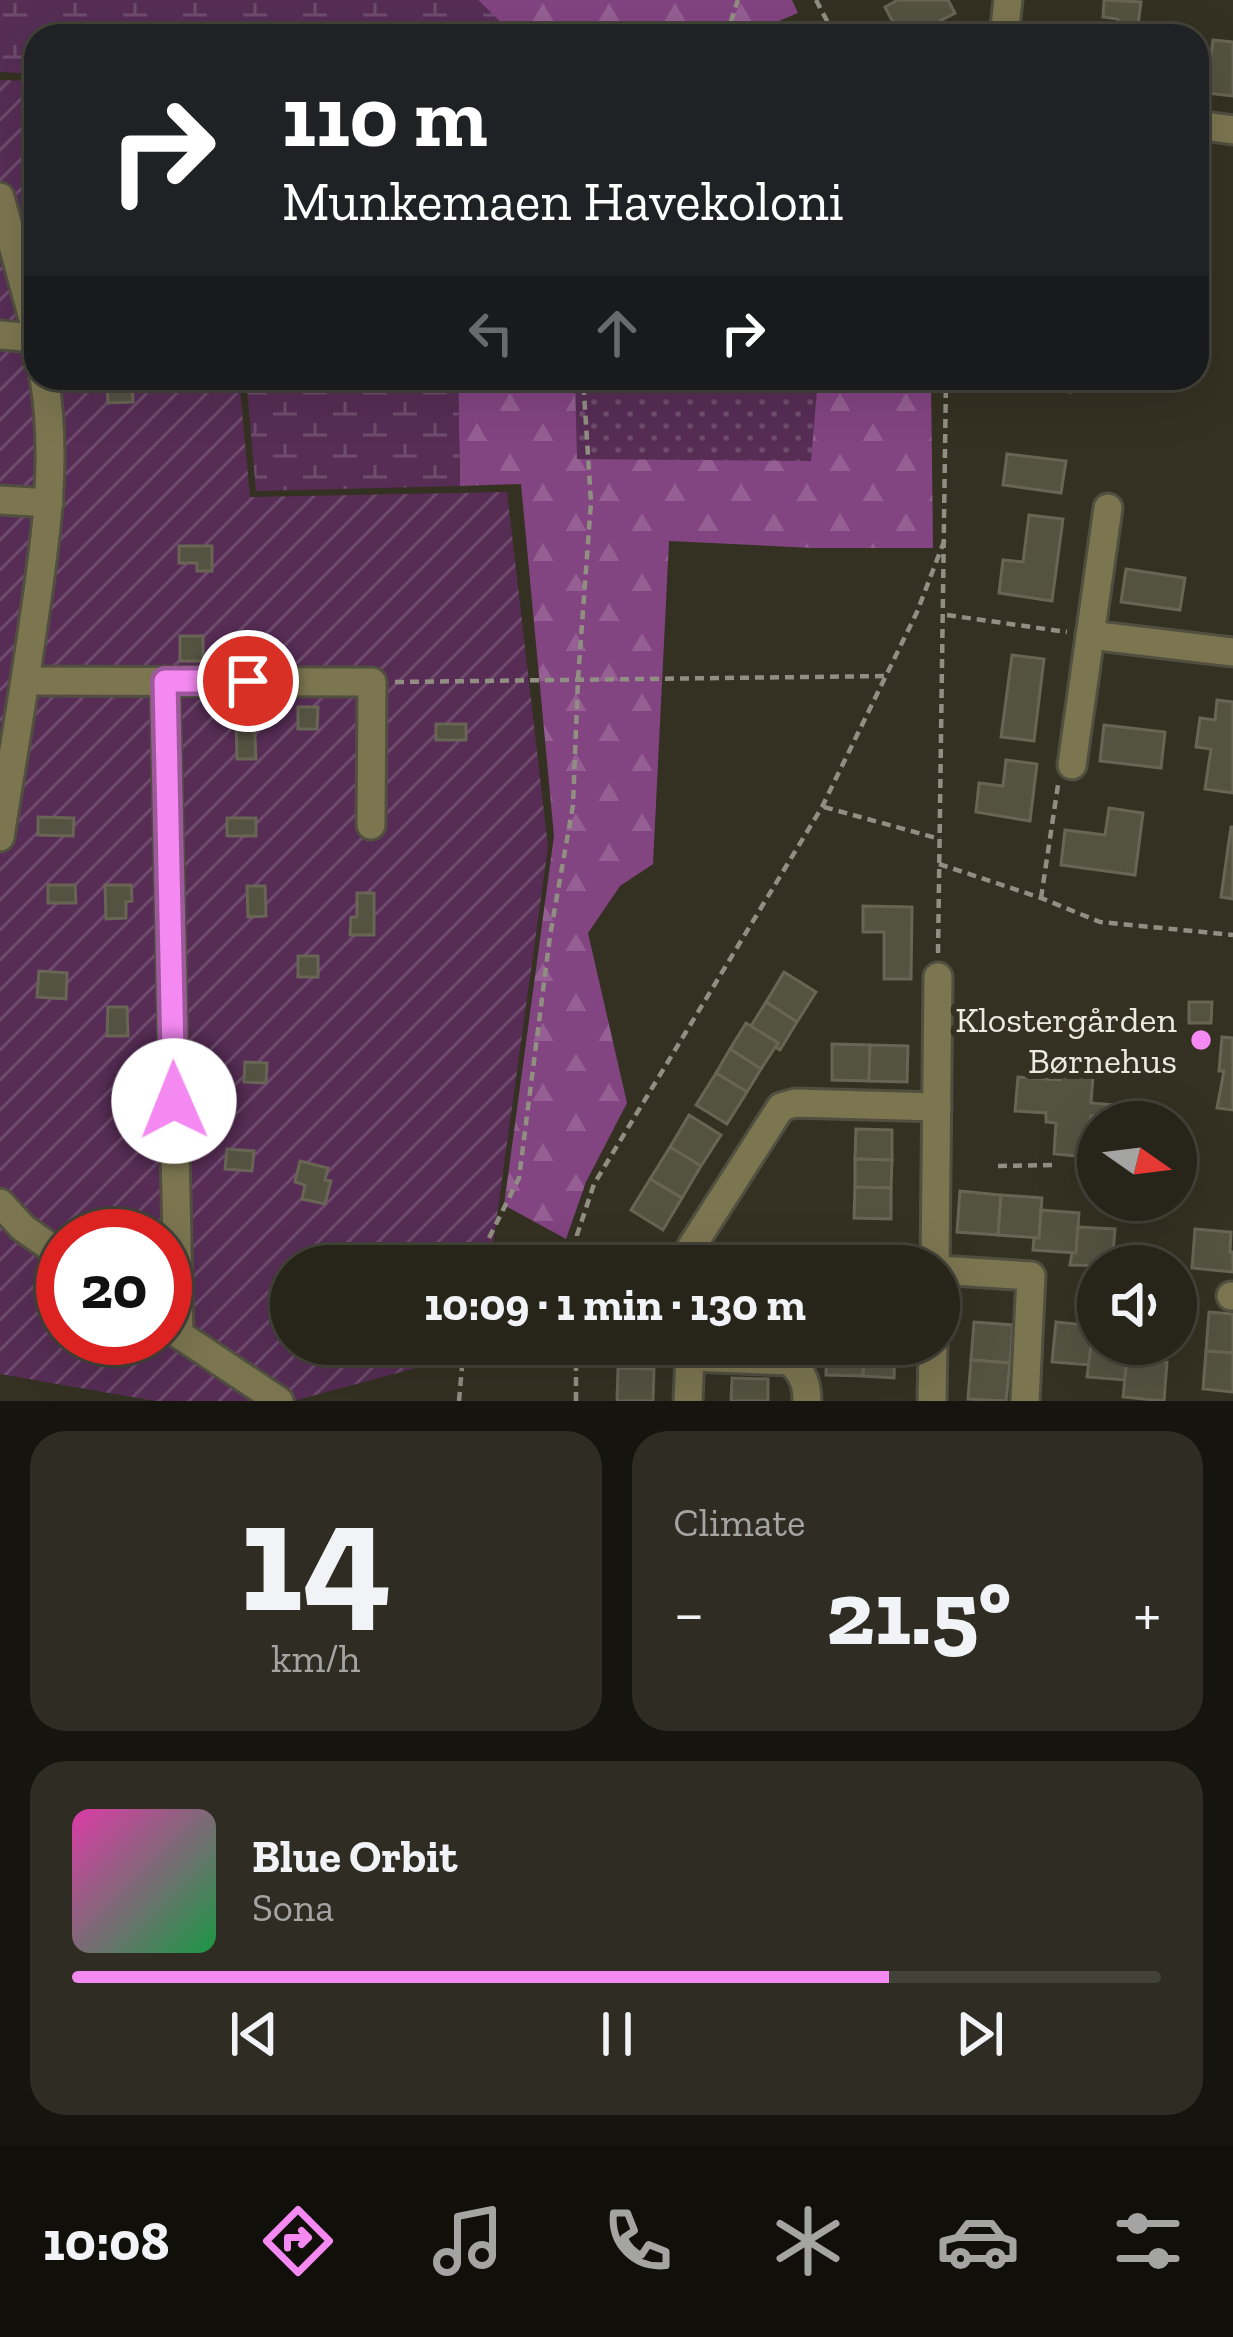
<!DOCTYPE html>
<html lang="en">
<head>
<meta charset="utf-8">
<style>
	:root { --surface:#27251a; --page:#2f2d23; --text:#f1f3f6; --muted:#a4a5a2; --line:#434239; --accent:#f389f1 }
	body { margin:0; font-family:"Zilla Slab",serif; background:var(--page); color:var(--text); height:100vh; display:flex; flex-direction:column; font-size:45px; white-space:nowrap }
	* { box-sizing:border-box; margin:0 }
	p { font-size:39px; color:var(--muted) }
	.icon { flex:none; width:66px; height:66px; fill:none; stroke:currentColor; stroke-width:2; stroke-linecap:round; stroke-linejoin:round }
	.map { position:relative; height:1401px; overflow:hidden }
	.drawer { display:flex; flex-direction:column; gap:30px; padding:30px; background:#15140e; flex:1 }
	.drawer>* { flex:none }
	.top-card { position:absolute; left:24px; top:24px; width:1185px; height:366px; border-radius:36px; box-shadow:0 12px 48px #0002,0 0 0 3px var(--line); background:#202124; color:#fff; overflow:hidden }
	.needle { width:78px; rotate:104deg }
	.tools { position:absolute; left:1077px; top:1101px; display:grid; gap:24px }
	.tools a { display:grid; place-items:center; width:120px; height:120px; border-radius:50%; background:var(--surface); box-shadow:0 12px 48px #0002,0 0 0 3px var(--line); font-size:60px }
	.speed { position:absolute; left:36px; top:1209px; display:flex; gap:24px; font-size:60px; font-weight:700; text-align:center }
	.speed>* { display:grid; place-content:center; width:156px; height:156px; border-radius:50%; background:var(--surface); box-shadow:0 12px 48px #0002,0 0 0 3px var(--line); line-height:1 }
	.speed .limit { border:18px solid #d22; background:#fff; color:#111 }
	.pin { position:absolute; display:grid; place-items:center; width:102px; height:102px; color:#fff; margin:-51px; border:6px solid #fff; border-radius:50%; box-shadow:0 3px 12px #0007 }
	.me { position:absolute; width:132px; margin:-66px; rotate:359deg; stroke-linejoin:round; filter:drop-shadow(0 0 9px #0008) }
	.turn { display:flex; align-items:center; gap:42px; height:252px; padding:0 60px; font-size:54px }
	.turn .icon { width:156px; height:156px; stroke-width:2.5 }
	.turn b { display:block; font-size:84px; line-height:102px }
	.lanes { display:flex; align-items:center; height:114px; padding:0 60px; background:#0003; justify-content:center; gap:60px; direction:ltr }
	.lanes .off { opacity:.35 }
	.big { font-size:90px; font-weight:800; line-height:1.1 }
	.drawer .card { flex:1; display:flex; flex-direction:column; justify-content:center; gap:18px; min-width:0; padding:0 42px; border-radius:36px; background:var(--page) }
	.drawer .dial { align-items:center; gap:0 }
	.dial b { font-size:156px; line-height:1 }
	.song { display:flex; align-items:center; gap:36px }
	.cover { width:144px; height:144px; border-radius:18px; background:linear-gradient(135deg,hsl(320 70% 55%),hsl(140 70% 35%)) }
	.played { height:12px; border-radius:6px; background:linear-gradient(90deg,var(--accent) 75%,var(--line) 75%) }
	.keys { display:flex; justify-content:space-around; direction:ltr }
	.heat { display:flex; justify-content:space-between; align-items:center; font-size:66px; direction:ltr }
	.drawer .tiles { flex:1; display:grid; gap:30px; grid-template-columns:1fr 1fr }
	.card:last-child { grid-column:span 2 }
	.trip { position:absolute; left:270px; top:1245px; width:690px; height:120px; border-radius:60px; background:var(--surface); box-shadow:0 12px 48px #0002,0 0 0 3px var(--line); font-weight:800; line-height:120px; text-align:center }
	.menu { display:flex; height:192px; justify-content:space-around; align-items:center; background:#100f0a; color:var(--muted) }
	.menu .icon { width:84px; height:84px }
	.menu .active { color:var(--accent) }
	.menu b { font-size:54px; color:var(--text) }
	.map>svg:first-child { display:block }
	.grass { fill:url(#grass-dots) }
	.forest { fill:url(#forest-firs) }
	.wetland { fill:url(#wetland-marsh) }
	.garden { fill:url(#garden-furrows); fill-rule:evenodd }
	.building { fill:#545241; stroke:#686555; stroke-width:3 }
	.lines { fill:none; stroke-linecap:round; stroke-linejoin:round }
	.minor-casing { stroke:#514f40; stroke-width:33 }
	.path { stroke:#918f82; stroke-width:4.5; stroke-dasharray:9 6; stroke-linecap:butt }
	.minor { stroke:#7b7550; stroke-width:27 }
	.route-casing { stroke:#9e599d; stroke-width:30 }
	.route { stroke:#f389f1; stroke-width:21 }
	.poi-dot { fill:#f389f1; stroke:#343122; stroke-width:4.5 }
	.labels { text-anchor:middle; stroke-width:12; stroke-linejoin:round; paint-order:stroke }
	.poi-label { font-size:36px; fill:#ebeae0; stroke:#343122; text-anchor:end }
</style>
</head>
<body>
<div class="map">
<svg width="1233" height="1401" viewBox="0 0 1233 1401">
	<defs>
		<pattern id="grass-dots" width="8" height="8" patternUnits="userSpaceOnUse" patternTransform="scale(3)"><rect width="8" height="8" fill="#572d56"/><path d="M2 2h.1M6 6h.1" fill="none" stroke="#6f4c6e" stroke-width="1.8" stroke-linecap="round"/></pattern>
		<pattern id="forest-firs" width="22" height="20" patternUnits="userSpaceOnUse" patternTransform="scale(3)"><rect width="22" height="20" fill="#834482"/><path d="M5 1l3.5 6h-7zM16 11l3.5 6h-7z" fill="#955f93"/></pattern>
		<pattern id="wetland-marsh" width="20" height="14" patternUnits="userSpaceOnUse" patternTransform="scale(3)"><rect width="20" height="14" fill="#572d56"/><path d="M1 5h8M5 5V1M11 12h8M15 12V8" fill="none" stroke="#6f4c6e"/></pattern>
		<pattern id="garden-furrows" width="10" height="10" patternUnits="userSpaceOnUse" patternTransform="scale(3)"><rect width="10" height="10" fill="#572d56"/><path d="M-1 1l2-2M0 10L10 0M9 11l2-2" fill="none" stroke="#6f4c6e"/></pattern>
	</defs>
	<rect width="100%" height="100%" fill="#343122"/>
	<path class="grass" d="M575 378H818L812 461 576 459Z"/>
	<g class="forest">
		<path d="M478 0H792L798 13 743 36H489L504 27Z"/>
		<path d="M458 378H575L577 459 811 461 818 378H931L933 548H813L669 541 653 864 620 886 588 933 627 1103 586 1182 566 1239 504 1205 554 836 521 484 460 486Z"/>
	</g>
	<g class="wetland">
		<path d="M0 0H478L505 26 489 36H36V74L0 72Z"/>
		<path d="M246 378H458L460 486 256 491Z"/>
	</g>
	<path class="garden" d="M0 80 36 81V378H239L250 497 507 492 548 847 490 1266H291V1344H479L477 1359 431 1364 293 1401H155L0 1374ZM63 1236H165V1338H63Z"/>
	<g class="building">
		<path d="M898 0H948L955 13 911 36H900L885 7Z"/>
		<path d="M1104 0 1141 2 1138 25 1118 23V19L1103 17Z"/>
		<path d="M1090 23 1124 27 1123 36H1088Z"/>
		<path d="M1213 40 1233 42V96L1197 92V54L1211 56Z"/>
		<path d="M1003 378H1073L1071 392 1002 383Z"/>
		<path d="M132 379 133 402 108 403 107 380Z"/>
		<path d="M1007 454 1066 461 1061 493 1003 485Z"/>
		<path d="M1029 515 1063 519 1052 601 999 593 1003 560 1023 562Z"/>
		<path d="M179 546H212V571H197V563H179Z"/>
		<path d="M1126 569 1185 578 1180 610 1121 602Z"/>
		<rect x="180" y="636" width="23" height="25"/>
		<path d="M1012 655 1044 659 1034 741 1001 737Z"/>
		<path d="M1217 700 1233 702V793L1205 789 1211 749 1196 747 1200 718 1215 720Z"/>
		<path d="M298 707H318L317 729H298Z"/>
		<path d="M254 715 256 759H237L236 716Z"/>
		<rect x="436" y="724" width="30" height="16"/>
		<path d="M1104 725 1165 732 1161 768 1100 761Z"/>
		<path d="M1006 760 1037 764 1030 821 976 812 979 783 1003 786Z"/>
		<path d="M1109 808 1143 813 1135 875 1061 865 1065 830 1105 835Z"/>
		<path d="M38 817 74 818 73 836 38 835Z"/>
		<rect x="227" y="818" width="29" height="18"/>
		<path d="M1231 827H1233V899L1221 897Z"/>
		<path d="M48 885H75L76 903H48Z"/>
		<path d="M105 885H131L132 901 126 902V918L106 919Z"/>
		<path d="M247 886H265L266 916 248 917Z"/>
		<path d="M357 893H374V935H350L351 917H357Z"/>
		<path d="M863 906 912 907 911 979H884V932H863Z"/>
		<rect x="298" y="956" width="20" height="21"/>
		<path d="M39 971 67 973 66 999 37 997Z"/>
		<path d="M784 972 816 992 797 1022 766 1002Z"/>
		<path d="M766 1002 797 1022 780 1050 775 1047 778 1043 751 1026Z"/>
		<path d="M1189 1002H1212L1211 1023H1189Z"/>
		<path d="M108 1007H127L128 1036H107Z"/>
		<path d="M746 1023 778 1043 761 1069 730 1049Z"/>
		<path d="M1222 1037 1233 1038V1110L1217 1108 1224 1071H1219Z"/>
		<path d="M832 1044 870 1045 869 1081 832 1080Z"/>
		<path d="M870 1045 908 1046 907 1082 869 1081Z"/>
		<path d="M730 1049 761 1069 747 1092 716 1073Z"/>
		<path d="M1061 1060 1094 1063 1091 1103 1151 1108 1149 1122 1091 1116 1088 1157 1054 1154 1056 1123 1046 1122V1113L1015 1111 1018 1077 1060 1080Z"/>
		<path d="M245 1062 267 1063 266 1083 244 1082Z"/>
		<path d="M716 1073 747 1092 727 1124 696 1105Z"/>
		<path d="M689 1115 721 1135 701 1166 670 1147Z"/>
		<path d="M856 1129 892 1130V1160L855 1159Z"/>
		<path d="M670 1147 701 1166 682 1198 650 1179Z"/>
		<path d="M227 1149 254 1151 252 1171 225 1169Z"/>
		<path d="M855 1159 892 1160 891 1188 855 1187Z"/>
		<path d="M300 1161 328 1168 325 1180 331 1181 325 1204 302 1199 305 1185 295 1182Z"/>
		<path d="M650 1179 682 1198 663 1230 631 1210Z"/>
		<path d="M855 1187 891 1188V1219L854 1218Z"/>
		<path d="M960 1191 1001 1195 998 1235 957 1232Z"/>
		<path d="M1001 1195 1042 1198 1039 1238 998 1235Z"/>
		<path d="M1041 1210 1079 1213 1076 1253 1033 1250 1034 1238H1039Z"/>
		<path d="M1078 1227 1115 1229 1112 1266 1070 1265 1072 1253H1076Z"/>
		<path d="M1195 1229 1231 1232 1230 1252H1233V1272L1192 1268Z"/>
		<path d="M622 1246 658 1247 657 1266H621Z"/>
		<path d="M869 1246H898L897 1266H868Z"/>
		<path d="M1209 1312 1233 1314V1353L1206 1351Z"/>
		<path d="M974 1322 1013 1325 1010 1363 971 1360Z"/>
		<path d="M1056 1322 1097 1326 1096 1338 1092 1337 1089 1365 1052 1362Z"/>
		<path d="M1092 1337 1098 1338V1344H1132L1131 1359 1127 1358 1125 1380 1087 1377Z"/>
		<path d="M618 1344H655L654 1358 618 1357Z"/>
		<path d="M827 1344H865L863 1376 826 1375Z"/>
		<path d="M865 1344H895L894 1378 863 1376Z"/>
		<path d="M1206 1351 1233 1353V1392L1203 1389Z"/>
		<path d="M1127 1358 1167 1362 1164 1401 1123 1397Z"/>
		<path d="M971 1360 1010 1363 1006 1401 968 1399Z"/>
		<path d="M618 1368 654 1369 653 1401H617Z"/>
		<path d="M732 1378 768 1379V1401H731Z"/>
	</g>
	<g class="lines">
		<defs>
			<g id="minor">
				<path d="M1004 36 1008 0"/>
				<path d="M1197 125 1233 130"/>
				<path d="M0 197 36 330"/>
				<path d="M0 335 36 338"/>
				<path d="M0 500 49 503"/>
				<path d="M1090 635 1233 652"/>
				<path d="M25 681 372 682 371 825"/>
				<path d="M165 681 179 1334"/>
				<path d="M1072 765 1108 508"/>
				<path d="M0 837C11 767 23 697 33 626 45 545 58 460 44 378"/>
				<path d="M0 1203 23 1228 63 1256"/>
				<path d="M691 1266 692 1246 781 1107 795 1103 937 1107"/>
				<path d="M935 1266 938 977"/>
				<path d="M939 1270 1031 1276 1025 1401"/>
				<path d="M1231 1296H1233"/>
				<path d="M168 1327 279 1401"/>
				<path d="M690 1344V1357L790 1361C803 1374 807 1383 807 1401"/>
				<path d="M688 1401 690 1357"/>
				<path d="M932 1401 933 1344"/>
			</g>
		</defs>
		<use href="#minor" class="minor-casing"/>
		<g class="path">
			<path d="M816 0 835 36"/>
			<path d="M726 36 738 0"/>
			<path d="M947 615 1067 632"/>
			<path d="M395 682 888 676"/>
			<path d="M824 807 940 839"/>
			<path d="M939 864 1041 898 1100 922 1233 935"/>
			<path d="M1041 898 1058 785"/>
			<path d="M938 953 946 378"/>
			<path d="M998 1166 1057 1165"/>
			<path d="M479 1266 483 1250 519 1178 550 936 573 805 578 679 591 502 583 378"/>
			<path d="M577 1266V1235L594 1184 822 807 917 612 945 539"/>
			<path d="M459 1401 464 1344"/>
			<path d="M576 1401V1344"/>
		</g>
		<use href="#minor" class="minor"/>
	</g>
	<g class="lines">
		<defs>
			<path id="route" d="M174 1101 165 681H248"/>
		</defs>
		<use href="#route" class="route-casing"/>
		<use href="#route" class="route"/>
	</g>
	<circle class="poi-dot" cx="1201" cy="1040" r="12"/>
	<g class="labels">
		<g class="poi-label">
			<text x="1177" y="1032">Klostergården<tspan x="1177" dy="41">Børnehus</tspan></text>
		</g>
	</g>
</svg>
<div class="tools">
<a><svg class="needle" viewBox="-14 -14 28 28"><path d="M0-13l5 13h-10z" fill="#e53935"/><path d="M0 13l5-13h-10z" fill="#a4a5a2"/></svg></a>
<a><svg class="icon" aria-label="sound" viewBox="0 0 24 24"><path d="M4 9h4l5-4v14l-5-4H4zM17 9q2 3 0 6"/></svg></a>
</div>
<div class="speed"><div class="limit">20</div></div>
<div class="pin" style="left:248px;top:681px;background:#d93025"><svg class="icon" aria-label="arrive" viewBox="0 0 24 24"><path d="M6 21V4h12l-3 4 3 4H6"/></svg></div>
<svg class="me" style="left:174px;top:1101px" viewBox="-20 -20 40 40"><circle r="19" fill="#fff"/><path d="M0-13L10 11 0 6-10 11z" fill="#f389f1"/></svg>
<div class="trip">10:09 · 1 min · 130 m</div>
<div class="top-card">
<div class="turn"><svg class="icon" aria-label="right" viewBox="0 0 24 24"><path d="M7 20v-9h11M14 6l5 5-5 5"/></svg><div><b>110 m</b>Munkemaen Havekoloni</div></div>
<div class="lanes"><svg class="icon off" aria-label="left" viewBox="0 0 24 24"><path d="M17 20v-9H6M10 6l-5 5 5 5"/></svg><svg class="icon off" aria-label="ahead" viewBox="0 0 24 24"><path d="M12 20V5M6 11l6-6 6 6"/></svg><svg class="icon" aria-label="right" viewBox="0 0 24 24"><path d="M7 20v-9h11M14 6l5 5-5 5"/></svg></div>
</div>
</div>
<section class="drawer">
<div class="tiles">
<div class="card dial"><b>14</b><p>km/h</p></div>
<div class="card"><p>Climate</p>
<div class="heat"><a>−</a><b class="big">21.5°</b><a>+</a></div>
</div>
<div class="card">
<div class="song"><i class="cover"></i><div><b>Blue Orbit</b><p>Sona</p></div></div>
<div class="played"></div>
<div class="keys"><svg class="icon" aria-label="previous" viewBox="0 0 24 24"><path d="M18 5L8 12l10 7zM5 5v14"/></svg><svg class="icon" aria-label="pause" viewBox="0 0 24 24"><path d="M8 5v14M16 5v14"/></svg><svg class="icon" aria-label="next" viewBox="0 0 24 24"><path d="M6 5l10 7-10 7zM19 5v14"/></svg></div>
</div>
</div>
</section>
<nav class="menu">
<b>10:08</b>
<svg class="icon active" aria-label="directions" viewBox="0 0 24 24"><path d="M12 3l9 9-9 9-9-9zM9 14v-3h6M13 9l2 2-2 2"/></svg>
<svg class="icon" aria-label="music" viewBox="0 0 24 24"><path d="M9 18V5l10-2v13"/><circle cx="6" cy="18" r="3"/><circle cx="16" cy="16" r="3"/></svg>
<svg class="icon" aria-label="phone" viewBox="0 0 24 24"><path d="M5 4h4l2 5-3 2q2 4 5 5l2-3 5 2v4C11 20 4 13 5 4z"/></svg>
<svg class="icon" aria-label="climate" viewBox="0 0 24 24"><path d="M12 3v18M4 7l16 10M4 17L20 7"/></svg>
<svg class="icon" aria-label="car" viewBox="0 0 24 24"><path d="M5 17H2v-5l4-1 3-4h7l3 4 3 1v5h-3M9 17h6M6 11h13"/><circle cx="7" cy="17" r="2"/><circle cx="17" cy="17" r="2"/></svg>
<svg class="icon" aria-label="filters" viewBox="0 0 24 24"><path d="M4 7h16M4 17h16"/><circle cx="9" cy="7" r="2"/><circle cx="15" cy="17" r="2"/></svg>
</nav>
</body>
</html>
